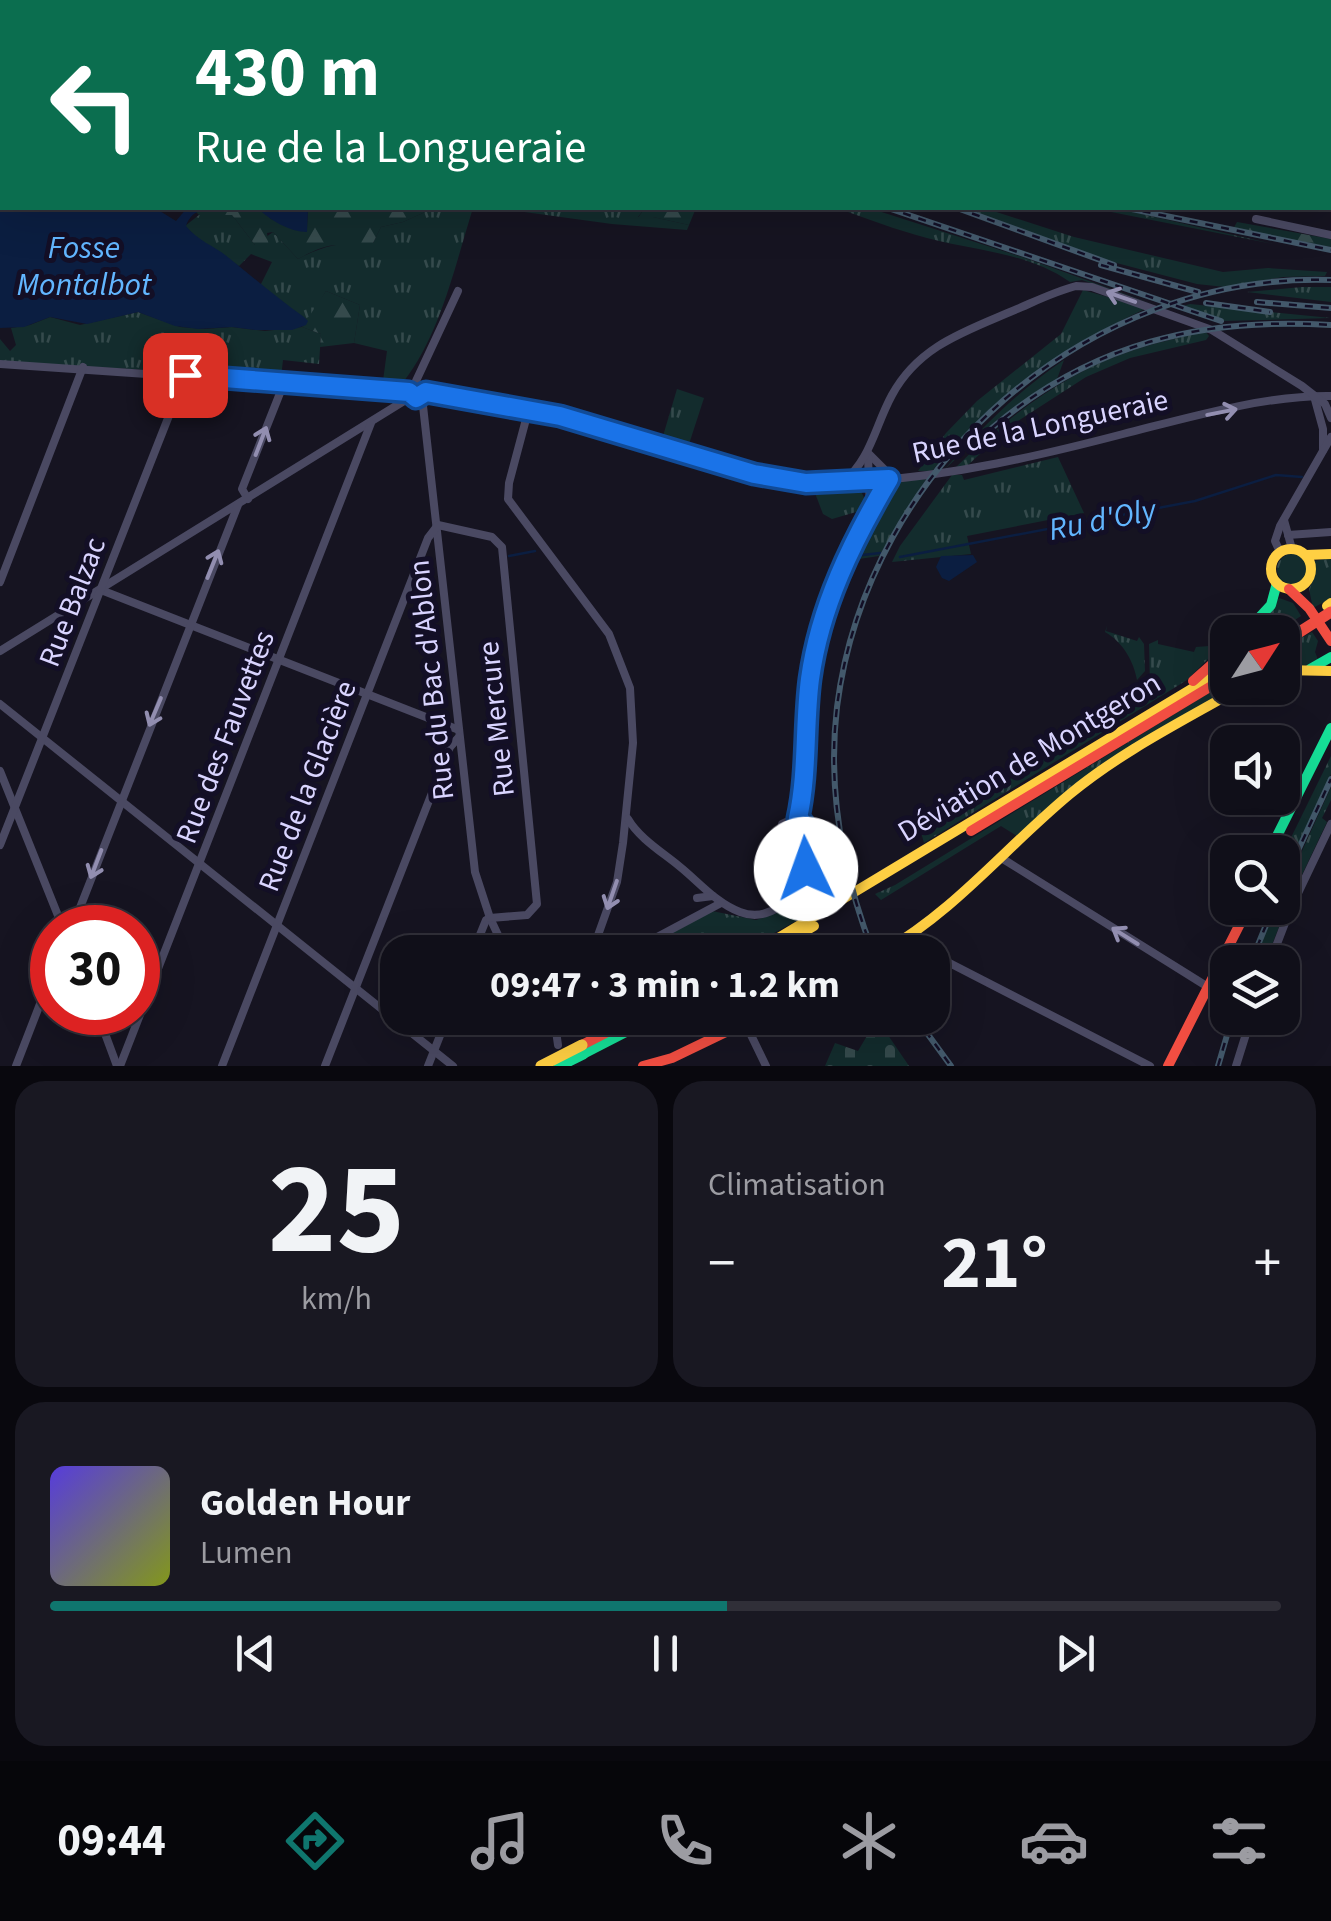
<!DOCTYPE html>
<html lang="fr">
<head>
<meta charset="utf-8">
<style>
	:root { --surface:#100f19; --page:#191822; --text:#f1f3f6; --muted:#9c9ca2; --line:#302f38; --accent:#0f766e }
	body { margin:0; font-family:"Source Sans 3",sans-serif; background:var(--page); color:var(--text); height:100vh; display:flex; flex-direction:column; font-size:38px; white-space:nowrap }
	* { box-sizing:border-box; margin:0 }
	p { font-size:32px; color:var(--muted) }
	.icon { flex:none; width:55px; height:55px; fill:none; stroke:currentColor; stroke-width:2; stroke-linecap:round; stroke-linejoin:round }
	.map { position:relative; height:1066px; overflow:hidden }
	.side { display:flex; flex-direction:column; gap:15px; padding:15px; background:#09080e; flex:1 }
	.side>* { flex:none }
	.hud { position:absolute; left:0px; top:0px; width:1332px; height:210px; box-shadow:0 10px 40px #0002,0 0 0 2px var(--line); background:#0b6e4f; color:#fff; overflow:hidden }
	.needle { width:65px; rotate:54deg }
	.controls { position:absolute; left:1210px; top:615px; display:grid; gap:20px }
	.controls a { display:grid; place-items:center; width:90px; height:90px; border-radius:20px; background:var(--surface); box-shadow:0 10px 40px #0002,0 0 0 2px var(--line); font-size:50px }
	.speed { position:absolute; left:30px; top:905px; display:flex; gap:20px; font-size:50px; font-weight:700; text-align:center }
	.speed>* { display:grid; place-content:center; width:130px; height:130px; border-radius:50%; background:var(--surface); box-shadow:0 10px 40px #0002,0 0 0 2px var(--line); line-height:1 }
	.speed .limit { border:15px solid #d22; background:#fff; color:#111 }
	.pin { position:absolute; display:grid; place-items:center; width:85px; height:85px; color:#fff; margin:-42px; border-radius:20px; box-shadow:0 5px 15px #0006 }
	.me { position:absolute; width:110px; margin:-55px; rotate:357deg; stroke-linejoin:round; filter:drop-shadow(0 0 8px #0008) }
	.turn { display:flex; align-items:center; gap:35px; height:210px; padding:0 30px; font-size:45px }
	.turn .icon { width:130px; height:130px; stroke-width:2.5 }
	.turn b { display:block; font-size:70px; line-height:85px }
	.big { font-size:75px; font-weight:700; line-height:1.1 }
	.side .widget { flex:1; display:flex; flex-direction:column; justify-content:center; gap:15px; min-width:0; padding:0 35px; border-radius:30px; background:var(--page) }
	.side .dial { align-items:center; gap:0 }
	.dial b { font-size:130px; line-height:1 }
	.song { display:flex; align-items:center; gap:30px }
	.cover { width:120px; height:120px; border-radius:15px; background:linear-gradient(135deg,hsl(250 70% 55%),hsl(70 70% 35%)) }
	.played { height:10px; border-radius:5px; background:linear-gradient(90deg,var(--accent) 55%,var(--line) 55%) }
	.keys { display:flex; justify-content:space-around; direction:ltr }
	.heat { display:flex; justify-content:space-between; align-items:center; font-size:55px; direction:ltr }
	.side .tiles { flex:1; display:grid; gap:15px; grid-template-columns:1fr 1fr }
	.widget:last-child { grid-column:span 2 }
	.trip { position:absolute; left:380px; top:935px; width:570px; height:100px; border-radius:30px; background:var(--surface); box-shadow:0 10px 40px #0002,0 0 0 2px var(--line); font-weight:700; line-height:100px; text-align:center }
	.tab-bar { display:flex; height:160px; justify-content:space-around; align-items:center; background:#06060a; color:var(--muted) }
	.tab-bar .icon { width:70px; height:70px }
	.tab-bar .selected { color:var(--accent) }
	.tab-bar b { font-size:45px; color:var(--text) }
	.map>svg:first-child { display:block }
	.grass { fill:url(#grass-tufts) }
	.forest { fill:url(#forest-firs) }
	.cemetery { fill:url(#cemetery-stones) }
	.water { fill:#0b1e41 }
	.lines { fill:none; stroke-linecap:round; stroke-linejoin:round }
	.stream { stroke:#0b1e41; stroke-width:2.5 }
	.street { stroke:#4a4962; stroke-width:8 }
	.fast { stroke:#16e098; stroke-width:10 }
	.slow { stroke:#ffcf43; stroke-width:10 }
	.jam { stroke:#f24e42; stroke-width:10 }
	.rail-casing { stroke:#43596b; stroke-width:6 }
	.rail { stroke:#130f26; stroke-width:2.5; stroke-dasharray:8; stroke-linecap:butt }
	.fast-bridge { stroke:#16e098; stroke-width:11 }
	.slow-bridge { stroke:#ffcf43; stroke-width:11 }
	.jam-bridge { stroke:#f24e42; stroke-width:11 }
	.oneway { stroke:#928eb0 }
	.route-casing { stroke:#114b97; stroke-width:25 }
	.route { stroke:#1a73e8; stroke-width:18 }
	.labels { text-anchor:middle; stroke-width:10; stroke-linejoin:round; paint-order:stroke }
	.street-label { font-size:30px; fill:#d9d4ff; stroke:#130f26 }
	.water-label { font-size:32px; font-style:italic; fill:#62b6ff; stroke:#130f26 }
</style>
</head>
<body>
<div class="map">
<svg width="1331" height="1066" viewBox="0 0 1331 1066">
	<defs>
		<pattern id="grass-tufts" width="24" height="20" patternUnits="userSpaceOnUse" patternTransform="scale(2.5)"><rect width="24" height="20" fill="#132c2d"/><path d="M3 7l-1-3M5 7V3M7 7l1-3M15 17l-1-3M17 17v-4M19 17l1-3" fill="none" stroke="#354a4c"/></pattern>
		<pattern id="forest-firs" width="22" height="20" patternUnits="userSpaceOnUse" patternTransform="scale(2.5)"><rect width="22" height="20" fill="#132c2d"/><path d="M5 1l3.5 6h-7zM16 11l3.5 6h-7z" fill="#354a4c"/></pattern>
		<pattern id="cemetery-stones" width="16" height="16" patternUnits="userSpaceOnUse" patternTransform="scale(2.5)"><rect width="16" height="16" fill="#132c2d"/><path d="M2 7V4a2 2 0 0 1 4 0v3zM10 15v-3a2 2 0 0 1 4 0v3z" fill="#354a4c"/></pattern>
	</defs>
	<rect width="100%" height="100%" fill="#161421"/>
	<g class="grass">
		<path d="M434 208H473C455 265 441 333 404 381H383L387 351 354 343 360 305 326 291 308 321 260 286 272 262 251 254 239 266 203 244 185 226 199 215H232L255 245 273 232 298 259C324 245 344 242 373 243L381 227 403 222Z"/>
		<path d="M496 208H645L638 217H653L689 225 687 230 612 224Z"/>
		<path d="M836 208H869L1025 258 1156 305 1082 280 1070 282C1027 252 975 251 927 238 896 230 866 218 836 208Z"/>
		<path d="M962 208H984L1074 237 1223 272 1268 268 1327 272 1325 276 1283 277 1225 287 1197 284 1105 260Z"/>
		<path d="M1091 208H1115L1273 244Z"/>
		<path d="M1302 287H1331V302L1247 292Z"/>
		<path d="M1083 290 1147 308C1054 352 998 392 932 471H918L946 433 977 401 1061 334Z"/>
		<path d="M1190 304 1331 318 1224 321 1183 306Z"/>
		<path d="M138 312 180 327 205 329 232 327 265 331 302 327 321 334 319 364 283 360 281 377 0 362V339L10 351 16 345 11 328 30 325 50 317 80 325Z"/>
		<path d="M1205 331 1209 336 1206 340 1130 358 1086 377 1010 426 968 465 955 468C1007 417 1066 371 1137 349 1159 342 1182 337 1205 331Z"/>
		<path d="M1064 360 1057 379 998 419 944 470C981 428 1018 391 1064 360Z"/>
		<path d="M677 389 704 398 689 444 663 436Z"/>
		<path d="M1058 457 1084 513 967 536 971 554 892 562 900 546 952 475H962L964 480Z"/>
		<path d="M926 479 879 556 852 560C861 541 881 489 901 482 908 480 918 480 926 479Z"/>
		<path d="M816 486 860 489 867 504 863 510 832 519 823 514 815 493Z"/>
		<circle cx="1292" cy="569" r="15"/>
		<path d="M1331 558V598L1313 608 1309 589 1315 576 1314 561Z"/>
		<path d="M1279 598 1293 603 1301 616 1276 632H1254Z"/>
		<path d="M1107 626 1106 631 1137 641 1139 637 1144 644 1145 671 1137 680C1134 662 1123 642 1105 632Z"/>
		<path d="M1312 632 1318 641 1315 652 1318 660 1307 665 1283 667V648Z"/>
		<path d="M1158 640V644L1194 652 1196 647 1210 646 1216 651 1187 680 924 843 921 832 1144 699 1150 686 1149 644Z"/>
		<path d="M1227 682 1228 688H1234L1105 765 1002 856 999 854 1017 836 1001 826 881 900 875 894 895 885Z"/>
		<path d="M1331 756V774L1283 878V854Z"/>
		<path d="M1331 787V800L1322 818 1327 822 1289 902 1265 962H1253L1276 908H1282L1283 893Z"/>
		<path d="M811 840 818 875 835 900 831 902 739 952H637L712 911 756 920 779 912 806 881Z"/>
	</g>
	<g class="forest">
		<path d="M734 0H1173L734 2Z"/>
		<path d="M208 208H259L271 219 307 228 308 208H382L395 212 406 208H434L403 222 381 227 373 243 361 250C336 240 322 246 298 259L273 232 267 233 269 247 255 245 232 215H199L195 211Z"/>
		<path d="M645 208H696L689 225 653 217 637 219Z"/>
		<path d="M1237 222 1331 239V247L1233 229Z"/>
		<path d="M326 291 360 305 354 343 320 347 321 334 302 327Z"/>
	</g>
	<path class="cemetery" d="M877 1019 909 1066H825L835 1043 858 1051Z"/>
	<g class="water">
		<path d="M0 90 2 208H155L176 221 187 208H226C208 208 192 208 186 226 199 242 215 246 229 258 254 278 278 299 304 317L308 321 306 325 292 330H255L232 327 198 329 175 326 138 312 87 324 50 317 24 327 0 328Z"/>
		<path d="M258 208H308L307 232C290 232 269 220 258 208Z"/>
		<path d="M973 555 977 562 949 581 942 578 936 567 941 556Z"/>
	</g>
	<g class="lines">
		<g class="stream">
			<path d="M509 556 535 551"/>
			<path d="M854 556 880 553"/>
			<path d="M900 557 1195 501 1276 475 1302 477"/>
		</g>
		<g class="street">
			<path d="M1256 219 1331 235"/>
			<path d="M0 364 409 392"/>
			<path d="M416 381 458 291"/>
			<path d="M426 391C483 402 541 409 597 425 689 452 771 489 869 481 955 475 1039 456 1123 434 1187 418 1265 395 1331 396"/>
			<path d="M1314 396 1323 429V450"/>
			<path d="M422 397 475 872 490 918 506 952"/>
			<path d="M529 408 509 483 508 499 609 634 630 688 633 743 623 843 617 882 592 952"/>
			<path d="M868 453 893 478"/>
			<path d="M868 456 870 511"/>
			<path d="M843 482C871 459 875 426 892 395 918 347 963 332 1010 312 1032 303 1053 292 1076 286L1092 287 1212 330 1302 386 1325 404 1331 418"/>
			<path d="M248 499 242 489 284 383"/>
			<path d="M1284 520 1292 549"/>
			<path d="M1288 535 1331 532"/>
			<path d="M1280 552 1275 541 1280 526 1331 437"/>
			<path d="M0 582 83 367"/>
			<path d="M101 590 459 730"/>
			<path d="M0 651 412 396"/>
			<path d="M0 704 453 1066"/>
			<path d="M0 771 63 928"/>
			<path d="M798 818C808 773 804 725 810 679 820 606 852 542 889 479"/>
			<path d="M628 819C639 838 662 852 679 866 699 882 716 903 740 912 768 923 796 899 804 873 808 859 808 841 807 827L795 818 782 824 780 833 786 844 799 845 805 840"/>
			<path d="M0 845 185 375"/>
			<path d="M790 845 799 857 801 871"/>
			<path d="M1003 859 1208 987"/>
			<path d="M697 898 713 896"/>
			<path d="M72 928 238 505"/>
			<path d="M911 938 931 952"/>
			<path d="M473 952 486 920 490 918"/>
			<path d="M629 952 721 903"/>
			<path d="M932 954 1150 1066"/>
			<path d="M1270 962 1290 910 1331 824"/>
			<path d="M97 1012 117 1066"/>
			<path d="M536 1018 543 1032 556 1031"/>
			<path d="M558 1045 556 1031 559 1018"/>
			<path d="M16 1066 52 973"/>
			<path d="M120 1066 371 423"/>
			<path d="M222 1066 428 538 438 525 492 537 502 547 537 904 527 915 490 918"/>
			<path d="M325 1066 450 747 459 737"/>
			<path d="M428 1066 447 1018"/>
			<path d="M766 1066 751 1035 755 1028 777 1018"/>
			<path d="M1236 1066 1251 1018"/>
		</g>
		<g class="fast">
			<path d="M1246 632 1271 605 1277 583"/>
			<path d="M1310 669 1331 657"/>
			<path d="M1269 852 1331 728"/>
			<path d="M583 1054 653 1018"/>
		</g>
		<g class="slow">
			<circle cx="1291" cy="569" r="20"/>
			<path d="M1306 555 1331 554"/>
			<path d="M1327 606 1331 603"/>
			<path d="M1282 670 1331 671"/>
			<path d="M755 952 1228 667"/>
			<path d="M770 952 814 926"/>
			<path d="M883 952C956 910 1006 847 1070 794 1122 751 1183 721 1240 688"/>
		</g>
		<g class="jam">
			<path d="M1289 589 1309 608 1331 641"/>
			<path d="M1282 643 1298 633"/>
			<path d="M1193 681 1228 650"/>
			<path d="M971 831 1228 676"/>
			<path d="M582 1045 623 1024"/>
			<path d="M643 1066 672 1058 755 1018"/>
			<path d="M1168 1066 1248 908"/>
		</g>
		<defs>
			<g id="rail">
				<path d="M253 0 261 2"/>
				<path d="M311 0 319 2"/>
				<path d="M393 0 402 2"/>
				<path d="M888 208 1221 321"/>
				<path d="M957 208 1114 265"/>
				<path d="M1127 208 1331 250"/>
				<path d="M1101 265 1198 292"/>
				<path d="M1257 302 1331 308"/>
				<path d="M1206 303 1270 312"/>
				<path d="M992 428C1092 343 1202 317 1331 325"/>
				<path d="M1282 885 1331 779"/>
				<path d="M873 952C843 874 827 791 837 707 867 466 1087 272 1331 280"/>
				<path d="M1251 962 1273 908"/>
				<path d="M916 1018 951 1066"/>
				<path d="M1218 1066 1232 1018"/>
			</g>
		</defs>
		<use href="#rail" class="rail-casing"/>
		<use href="#rail" class="rail"/>
		<path class="fast-bridge" d="M559 1066 583 1054"/>
		<path class="slow-bridge" d="M541 1066 582 1045"/>
		<path class="jam-bridge" d="M1298 633 1331 612"/>
	</g>
	<defs><path id="oneway-shaft" d="M-6 0H5M1.5-3L5.5 0L1.5 3" fill="none" stroke-width="1.6" stroke-linecap="round" stroke-linejoin="round" transform="scale(2.5)"/></defs>
	<g class="oneway">
		<use href="#oneway-shaft" transform="translate(1121 297) rotate(-161)"/>
		<use href="#oneway-shaft" transform="translate(1222 412) rotate(-11)"/>
		<use href="#oneway-shaft" transform="translate(261 441) rotate(-69)"/>
		<use href="#oneway-shaft" transform="translate(213 564) rotate(-68)"/>
		<use href="#oneway-shaft" transform="translate(155 712) rotate(113)"/>
		<use href="#oneway-shaft" transform="translate(96 864) rotate(111)"/>
		<use href="#oneway-shaft" transform="translate(612 895) rotate(109)"/>
		<use href="#oneway-shaft" transform="translate(1125 936) rotate(-148)"/>
	</g>
	<g class="lines">
		<defs>
			<path id="route" d="M185 375 409 392 416 398 426 392 560 416 754 474 806 483 889 479C852 542 820 606 810 679 804 725 808 773 798 818 812 828 807 853 806 869"/>
		</defs>
		<use href="#route" class="route-casing"/>
		<use href="#route" class="route"/>
	</g>
	<g class="labels">
		<g class="street-label">
			<text transform="translate(1040 426) rotate(-12)" y="10">Rue de la Longueraie</text>
			<text transform="translate(72 602) rotate(-69)" y="10">Rue Balzac</text>
			<text transform="translate(431 680) rotate(-96)" y="10">Rue du Bac d'Ablon</text>
			<text transform="translate(496 719) rotate(-96)" y="10">Rue Mercure</text>
			<text transform="translate(225 737) rotate(-69)" y="10">Rue des Fauvettes</text>
			<text transform="translate(1029 757) rotate(-31)" y="10">Déviation de Montgeron</text>
			<text transform="translate(307 786) rotate(-69)" y="10">Rue de la Glacière</text>
		</g>
		<g class="water-label">
			<text x="84" y="258">Fosse<tspan x="84" dy="37">Montalbot</tspan></text>
			<text transform="translate(1102 519) rotate(-11)" y="11">Ru d'Oly</text>
		</g>
	</g>
</svg>
<div class="controls">
<a><svg class="needle" viewBox="-14 -14 28 28"><path d="M0-13l5 13h-10z" fill="#e53935"/><path d="M0 13l5-13h-10z" fill="#9c9ca2"/></svg></a>
<a><svg class="icon" aria-label="sound" viewBox="0 0 24 24"><path d="M4 9h4l5-4v14l-5-4H4zM17 9q2 3 0 6"/></svg></a>
<a><svg class="icon" aria-label="search" viewBox="0 0 24 24"><circle cx="10" cy="10" r="6"/><path d="M15 15l6 6"/></svg></a>
<a><svg class="icon" aria-label="layers" viewBox="0 0 24 24"><path d="M12 4l9 5-9 5-9-5zM3 14l9 5 9-5"/></svg></a>
</div>
<div class="speed"><div class="limit">30</div></div>
<div class="pin" style="left:185px;top:375px;background:#d93025"><svg class="icon" aria-label="arrive" viewBox="0 0 24 24"><path d="M6 21V4h12l-3 4 3 4H6"/></svg></div>
<svg class="me" style="left:806px;top:869px" viewBox="-20 -20 40 40"><circle r="19" fill="#fff"/><path d="M0-13L10 11 0 6-10 11z" fill="#1a73e8"/></svg>
<div class="trip">09:47 · 3 min · 1.2 km</div>
<div class="hud">
<div class="turn"><svg class="icon" aria-label="left" viewBox="0 0 24 24"><path d="M17 20v-9H6M10 6l-5 5 5 5"/></svg><div><b>430 m</b>Rue de la Longueraie</div></div>
</div>
</div>
<section class="side">
<div class="tiles">
<div class="widget dial"><b>25</b><p>km/h</p></div>
<div class="widget"><p>Climatisation</p>
<div class="heat"><a>−</a><b class="big">21°</b><a>+</a></div>
</div>
<div class="widget">
<div class="song"><i class="cover"></i><div><b>Golden Hour</b><p>Lumen</p></div></div>
<div class="played"></div>
<div class="keys"><svg class="icon" aria-label="previous" viewBox="0 0 24 24"><path d="M18 5L8 12l10 7zM5 5v14"/></svg><svg class="icon" aria-label="pause" viewBox="0 0 24 24"><path d="M8 5v14M16 5v14"/></svg><svg class="icon" aria-label="next" viewBox="0 0 24 24"><path d="M6 5l10 7-10 7zM19 5v14"/></svg></div>
</div>
</div>
</section>
<nav class="tab-bar">
<b>09:44</b>
<svg class="icon selected" aria-label="directions" viewBox="0 0 24 24"><path d="M12 3l9 9-9 9-9-9zM9 14v-3h6M13 9l2 2-2 2"/></svg>
<svg class="icon" aria-label="music" viewBox="0 0 24 24"><path d="M9 18V5l10-2v13"/><circle cx="6" cy="18" r="3"/><circle cx="16" cy="16" r="3"/></svg>
<svg class="icon" aria-label="phone" viewBox="0 0 24 24"><path d="M5 4h4l2 5-3 2q2 4 5 5l2-3 5 2v4C11 20 4 13 5 4z"/></svg>
<svg class="icon" aria-label="climate" viewBox="0 0 24 24"><path d="M12 3v18M4 7l16 10M4 17L20 7"/></svg>
<svg class="icon" aria-label="car" viewBox="0 0 24 24"><path d="M5 17H2v-5l4-1 3-4h7l3 4 3 1v5h-3M9 17h6M6 11h13"/><circle cx="7" cy="17" r="2"/><circle cx="17" cy="17" r="2"/></svg>
<svg class="icon" aria-label="filters" viewBox="0 0 24 24"><path d="M4 7h16M4 17h16"/><circle cx="9" cy="7" r="2"/><circle cx="15" cy="17" r="2"/></svg>
</nav>
</body>
</html>
